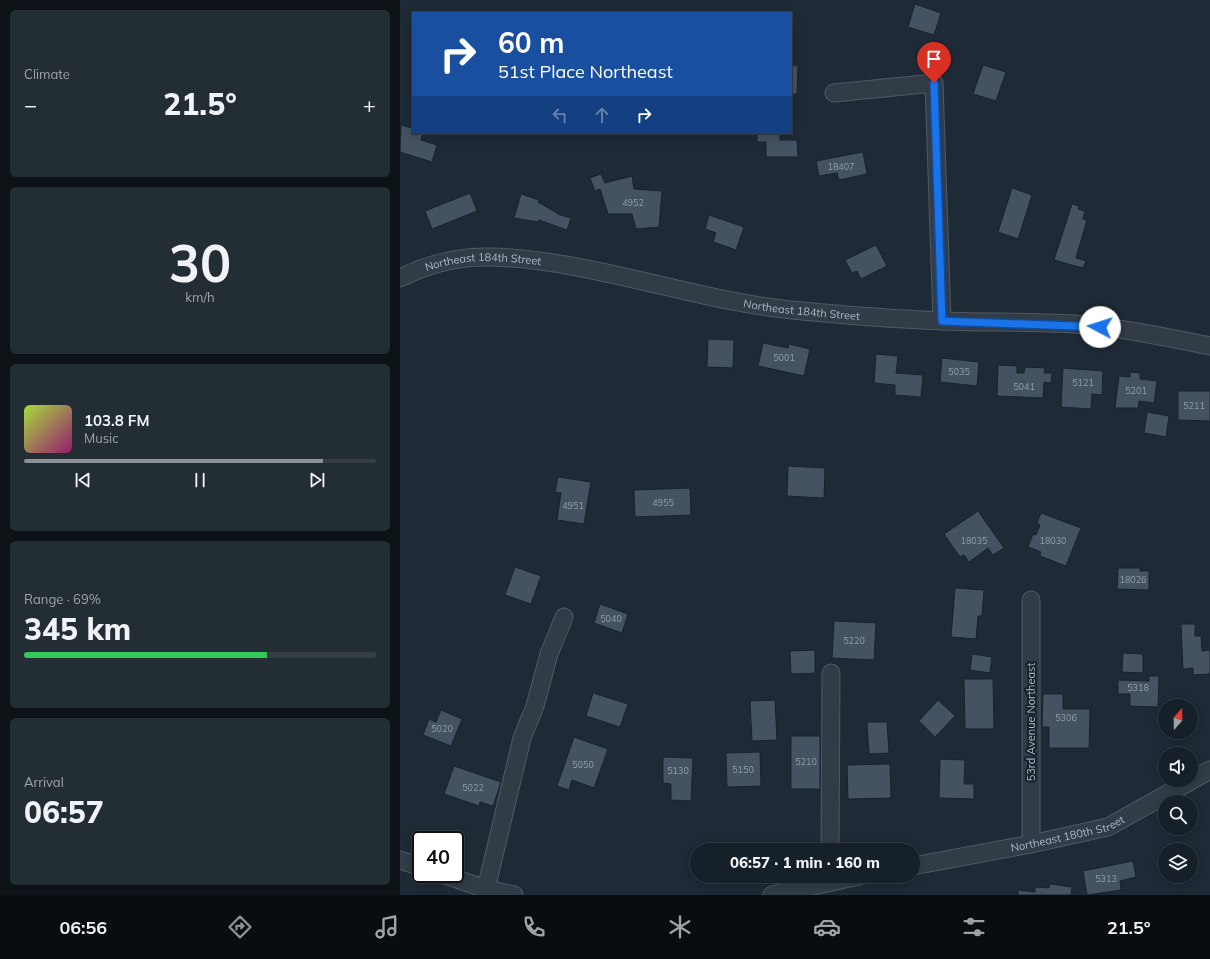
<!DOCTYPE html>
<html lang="en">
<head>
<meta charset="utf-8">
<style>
	:root { --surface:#162028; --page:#232d34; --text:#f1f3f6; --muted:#9ea3a8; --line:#353e45; --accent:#8c9099 }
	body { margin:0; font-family:Mulish,sans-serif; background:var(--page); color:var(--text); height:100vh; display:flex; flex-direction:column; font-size:15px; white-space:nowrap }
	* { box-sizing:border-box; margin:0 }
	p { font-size:13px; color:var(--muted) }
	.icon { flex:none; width:22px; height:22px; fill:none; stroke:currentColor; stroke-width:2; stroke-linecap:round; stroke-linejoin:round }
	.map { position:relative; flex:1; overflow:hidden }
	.drawer { display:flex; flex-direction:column; gap:10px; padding:10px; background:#0c1216; width:400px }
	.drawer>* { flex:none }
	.banner { position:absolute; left:12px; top:12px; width:380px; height:122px; border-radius:0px; box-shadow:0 2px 10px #0003,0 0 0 1px var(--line); background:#1a4fa0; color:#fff; overflow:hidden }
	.needle { width:26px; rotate:20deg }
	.controls { position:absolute; left:758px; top:699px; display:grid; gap:8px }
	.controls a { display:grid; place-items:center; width:40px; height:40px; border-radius:50%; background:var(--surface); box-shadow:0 2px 10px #0003,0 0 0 1px var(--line); font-size:20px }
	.speed { position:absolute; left:12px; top:831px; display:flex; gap:8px; font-size:20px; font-weight:700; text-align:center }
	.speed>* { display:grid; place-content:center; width:52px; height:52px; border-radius:50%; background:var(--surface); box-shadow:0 2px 10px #0003,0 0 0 1px var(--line); line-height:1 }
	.speed .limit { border:2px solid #111; border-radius:6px; background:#fff; color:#111 }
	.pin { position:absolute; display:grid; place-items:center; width:34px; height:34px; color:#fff; margin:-41px -17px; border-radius:50% 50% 50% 0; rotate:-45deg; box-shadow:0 0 4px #0007 }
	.pin .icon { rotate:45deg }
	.me { position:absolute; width:44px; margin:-22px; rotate:275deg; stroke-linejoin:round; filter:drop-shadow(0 0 3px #0008) }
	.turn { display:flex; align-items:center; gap:14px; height:84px; padding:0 20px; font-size:18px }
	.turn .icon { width:52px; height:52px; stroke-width:2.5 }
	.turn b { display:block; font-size:28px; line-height:34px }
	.lanes { display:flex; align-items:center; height:38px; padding:0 20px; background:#0003; justify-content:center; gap:20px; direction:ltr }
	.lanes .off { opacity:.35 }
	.big { font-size:30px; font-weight:800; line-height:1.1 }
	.drawer .widget { flex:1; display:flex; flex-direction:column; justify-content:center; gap:6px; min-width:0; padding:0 14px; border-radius:6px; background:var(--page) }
	.drawer .dial { align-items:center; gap:0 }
	.dial b { font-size:52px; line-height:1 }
	.song { display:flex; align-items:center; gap:12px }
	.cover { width:48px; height:48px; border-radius:6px; background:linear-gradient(135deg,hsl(80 70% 55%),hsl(320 70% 35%)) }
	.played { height:4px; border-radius:2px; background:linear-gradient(90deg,var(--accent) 85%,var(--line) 85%) }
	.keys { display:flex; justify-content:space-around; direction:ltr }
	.heat { display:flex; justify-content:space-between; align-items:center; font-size:22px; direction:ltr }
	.charge { height:6px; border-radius:3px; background:linear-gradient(90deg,#34c759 69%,var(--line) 0) }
	.trip { position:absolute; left:290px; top:843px; width:230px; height:40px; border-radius:20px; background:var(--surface); box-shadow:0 2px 10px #0003,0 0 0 1px var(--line); font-weight:800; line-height:40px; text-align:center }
	.menu { display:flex; height:64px; justify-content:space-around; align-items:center; background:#090d10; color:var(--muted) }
	.menu .icon { width:28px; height:28px }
	.menu .active { color:var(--accent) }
	.menu b { font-size:18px; color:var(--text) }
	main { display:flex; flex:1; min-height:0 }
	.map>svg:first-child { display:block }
	.building { fill:#445261; stroke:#19232d }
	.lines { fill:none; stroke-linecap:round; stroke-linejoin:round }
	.minor-casing { stroke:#4f5a65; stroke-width:19 }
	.minor { stroke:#313c47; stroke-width:17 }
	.route-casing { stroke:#114b97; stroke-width:10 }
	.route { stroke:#1a73e8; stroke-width:7 }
	.labels { text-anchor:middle; stroke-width:4; stroke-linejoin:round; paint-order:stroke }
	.number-label { font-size:9px; fill:#919eab }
	.street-label { font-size:11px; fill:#abb7c4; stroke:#17212b }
</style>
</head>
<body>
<main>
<section class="drawer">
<div class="widget"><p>Climate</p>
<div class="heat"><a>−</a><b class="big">21.5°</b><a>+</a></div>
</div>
<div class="widget dial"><b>30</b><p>km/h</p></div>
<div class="widget">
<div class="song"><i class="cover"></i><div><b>103.8 FM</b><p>Music</p></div></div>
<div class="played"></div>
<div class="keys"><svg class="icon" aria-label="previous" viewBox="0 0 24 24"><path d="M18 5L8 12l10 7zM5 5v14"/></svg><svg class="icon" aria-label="pause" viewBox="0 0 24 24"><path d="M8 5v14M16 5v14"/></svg><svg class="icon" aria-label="next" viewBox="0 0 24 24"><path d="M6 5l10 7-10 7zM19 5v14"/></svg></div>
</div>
<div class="widget"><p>Range · 69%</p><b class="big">345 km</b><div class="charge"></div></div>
<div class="widget"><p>Arrival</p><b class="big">06:57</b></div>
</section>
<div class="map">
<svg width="810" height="895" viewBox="0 0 810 895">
	<rect width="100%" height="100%" fill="#1e2a36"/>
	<g class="building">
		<path d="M515 4 541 13 534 35 508 27Z"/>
		<path d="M391 65 398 66 397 94H391Z"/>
		<path d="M583 65 606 72 596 101 573 94Z"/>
		<path d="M1 125 13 128V133H23L21 140 37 145 32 162 0 152Z"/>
		<path d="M357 133H380V140H397L398 157H366V142H357Z"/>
		<path d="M463 152 467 174 439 180 437 173 419 176 416 161Z"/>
		<path d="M201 174 205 183 232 176 234 189 262 191 259 227 236 229 232 214H208L200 189 195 191 190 178Z"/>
		<path d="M612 188 632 195 618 239 598 232Z"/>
		<path d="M70 193 77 211 32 229 25 211Z"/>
		<path d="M121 194 139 200 138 202 160 215 171 218 167 230 139 220 138 222 114 218Z"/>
		<path d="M672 204 679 206 678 209 685 211 683 219 687 220 676 258 686 261 683 268 654 260Z"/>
		<path d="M309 215 344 227 336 250 313 242 316 233 305 229Z"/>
		<path d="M476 245 487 266 461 279 457 271 452 273 445 260Z"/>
		<path d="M308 339 334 340 333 368 307 367Z"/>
		<path d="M363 343 388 348 389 344 410 349 404 376 358 366Z"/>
		<path d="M476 354 498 356 496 373 523 375 521 397 495 395V385L474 383Z"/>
		<path d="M542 358 579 362 577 386 540 382Z"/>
		<path d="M598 365 617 366V373H624L625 367 645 368 644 373H652L651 383 644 382 643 398 597 396Z"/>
		<path d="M663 368 703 371 702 395 692 394 691 409 661 407Z"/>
		<path d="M730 372 740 373V379L757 381 754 403 739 401 738 408H715L719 376 730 377Z"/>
		<path d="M778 391H810V421L778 420Z"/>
		<path d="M747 412 769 416 766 437 744 433Z"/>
		<path d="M388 466 425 468 424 498 387 496Z"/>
		<path d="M158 477 191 482 184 524 157 520 161 493 155 492Z"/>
		<path d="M290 488 291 515 235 517 234 490Z"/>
		<path d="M578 511 604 548 593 555 588 548 569 562 564 555 560 557 544 534Z"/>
		<path d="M641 513 681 528 666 566 640 556 641 552 628 547 633 534 636 535 640 525 637 523Z"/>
		<path d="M115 567 141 576 131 604 105 595Z"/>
		<path d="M718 568H740V571H749V590L717 589Z"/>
		<path d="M555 588 584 590 582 616H578L576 639 551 637Z"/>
		<path d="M200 604 228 614 222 633 194 623Z"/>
		<path d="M434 621 476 623 474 660 432 658Z"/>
		<path d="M781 624H795V636H801L802 651 810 650V674L793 675V668L783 669Z"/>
		<path d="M415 650V673L391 674 390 651Z"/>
		<path d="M723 653 743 654V673L722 672Z"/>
		<path d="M572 654 592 657 590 673 570 670Z"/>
		<path d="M749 676H759L758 707 730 706V694H718V680L749 681Z"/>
		<path d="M564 679H593L594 729H565Z"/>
		<path d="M193 693 228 704 220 727 186 716Z"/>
		<path d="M643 694H663V709H690L689 748H649V727H642Z"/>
		<path d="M375 700 377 740 352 741 350 701Z"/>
		<path d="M538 700 555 716 535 737 519 721Z"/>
		<path d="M41 710 62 719 51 746 23 735 29 719 36 722Z"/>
		<path d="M467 722H487L489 753 469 754Z"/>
		<rect x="391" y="736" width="29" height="53"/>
		<path d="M174 737 208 749 194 788 172 780 169 790 157 786Z"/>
		<path d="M360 752 361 786 327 787 326 753Z"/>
		<path d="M263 757 293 758 291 801 271 800V784L263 783Z"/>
		<path d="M540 759 565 760 564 784H574V799L539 798Z"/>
		<path d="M490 764 491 798 448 799 447 765Z"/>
		<path d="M54 766 101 782 93 806 80 802 79 806 44 794Z"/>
		<path d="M733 861 736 877 720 881 721 890 687 895 683 871Z"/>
		<path d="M650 884 672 887 671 895H618V890L635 892V887L649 888Z"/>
	</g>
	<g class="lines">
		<defs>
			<g id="minor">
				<path d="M434 93 534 83 542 321"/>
				<path id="s1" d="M0 278C28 264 60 256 91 257 193 260 291 300 392 310 442 315 493 319 544 321 592 323 640 321 688 325 729 329 770 338 810 346"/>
				<path d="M631 600V844"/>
				<path d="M430 850 431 673"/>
				<path d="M0 860 21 867"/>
				<path id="s2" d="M513 866 631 844 708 827 810 770"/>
				<path d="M42 874 86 889 114 895"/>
				<path d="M86 889 122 738 135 706 149 654 164 617"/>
				<path d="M372 895 459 876"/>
			</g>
		</defs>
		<use href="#minor" class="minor-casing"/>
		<use href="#minor" class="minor"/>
	</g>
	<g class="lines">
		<defs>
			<path id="route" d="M534 83 542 321 700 327"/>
		</defs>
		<use href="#route" class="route-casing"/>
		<use href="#route" class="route"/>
	</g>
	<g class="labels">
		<g class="number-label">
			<text x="441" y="170">18407</text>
			<text x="233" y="206">4952</text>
			<text x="384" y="361">5001</text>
			<text x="559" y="375">5035</text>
			<text x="683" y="386">5121</text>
			<text x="624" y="390">5041</text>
			<text x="736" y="394">5201</text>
			<text x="794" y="409">5211</text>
			<text x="263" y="506">4955</text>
			<text x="173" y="509">4951</text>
			<text x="574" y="544">18035</text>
			<text x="653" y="544">18030</text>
			<text x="733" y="583">18026</text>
			<text x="211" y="622">5040</text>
			<text x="454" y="644">5220</text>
			<text x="738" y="691">5318</text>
			<text x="666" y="721">5306</text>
			<text x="42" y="732">5020</text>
			<text x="406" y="765">5210</text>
			<text x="183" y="768">5050</text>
			<text x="343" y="773">5150</text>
			<text x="278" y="774">5130</text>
			<text x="73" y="791">5022</text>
			<text x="706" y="882">5313</text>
		</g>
		<g class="street-label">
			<text dy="4" stroke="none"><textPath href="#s1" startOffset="86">Northeast 184th Street</textPath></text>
			<text dy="4" stroke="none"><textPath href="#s1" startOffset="410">Northeast 184th Street</textPath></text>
			<text transform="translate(631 722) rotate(-90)" y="4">53rd Avenue Northeast</text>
			<text dy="4" stroke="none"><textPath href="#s2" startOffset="158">Northeast 180th Street</textPath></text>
		</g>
	</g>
</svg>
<div class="controls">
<a><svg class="needle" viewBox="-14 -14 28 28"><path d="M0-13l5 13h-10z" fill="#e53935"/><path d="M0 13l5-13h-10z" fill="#9ea3a8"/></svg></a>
<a><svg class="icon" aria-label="sound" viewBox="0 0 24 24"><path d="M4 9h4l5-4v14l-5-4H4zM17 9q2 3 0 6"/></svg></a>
<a><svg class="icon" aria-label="search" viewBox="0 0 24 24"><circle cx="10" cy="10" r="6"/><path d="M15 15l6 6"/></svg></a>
<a><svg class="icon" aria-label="layers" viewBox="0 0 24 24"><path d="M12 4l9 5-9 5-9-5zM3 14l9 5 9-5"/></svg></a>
</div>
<div class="speed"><div class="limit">40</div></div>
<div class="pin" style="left:534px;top:83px;background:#d93025"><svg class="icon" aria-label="arrive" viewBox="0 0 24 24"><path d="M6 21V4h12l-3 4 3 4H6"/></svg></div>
<svg class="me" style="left:700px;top:327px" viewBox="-20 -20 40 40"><circle r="19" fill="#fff"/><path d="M0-13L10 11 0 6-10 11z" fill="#1a73e8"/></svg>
<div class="trip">06:57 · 1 min · 160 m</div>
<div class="banner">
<div class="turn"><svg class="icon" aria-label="right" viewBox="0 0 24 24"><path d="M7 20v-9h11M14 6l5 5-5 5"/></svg><div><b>60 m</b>51st Place Northeast</div></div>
<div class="lanes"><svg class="icon off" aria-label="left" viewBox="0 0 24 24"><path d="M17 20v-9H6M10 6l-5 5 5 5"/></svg><svg class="icon off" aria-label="ahead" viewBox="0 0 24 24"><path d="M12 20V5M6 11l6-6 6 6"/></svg><svg class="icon" aria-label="right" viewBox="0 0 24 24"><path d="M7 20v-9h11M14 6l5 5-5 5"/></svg></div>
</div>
</div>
</main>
<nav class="menu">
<b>06:56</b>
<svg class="icon active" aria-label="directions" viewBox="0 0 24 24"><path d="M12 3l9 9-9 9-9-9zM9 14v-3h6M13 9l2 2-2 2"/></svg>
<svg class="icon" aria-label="music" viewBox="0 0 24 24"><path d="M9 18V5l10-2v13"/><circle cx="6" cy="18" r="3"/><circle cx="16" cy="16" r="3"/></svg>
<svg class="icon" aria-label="phone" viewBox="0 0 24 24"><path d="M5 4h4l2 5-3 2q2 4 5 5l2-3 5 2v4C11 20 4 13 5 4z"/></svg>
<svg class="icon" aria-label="climate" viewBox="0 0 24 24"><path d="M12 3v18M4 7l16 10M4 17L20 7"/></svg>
<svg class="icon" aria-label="car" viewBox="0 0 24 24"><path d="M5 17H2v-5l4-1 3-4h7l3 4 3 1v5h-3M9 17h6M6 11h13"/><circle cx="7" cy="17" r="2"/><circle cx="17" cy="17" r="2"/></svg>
<svg class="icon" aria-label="filters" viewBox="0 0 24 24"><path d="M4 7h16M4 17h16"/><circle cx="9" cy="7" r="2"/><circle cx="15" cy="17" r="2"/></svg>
<b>21.5°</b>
</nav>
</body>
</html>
